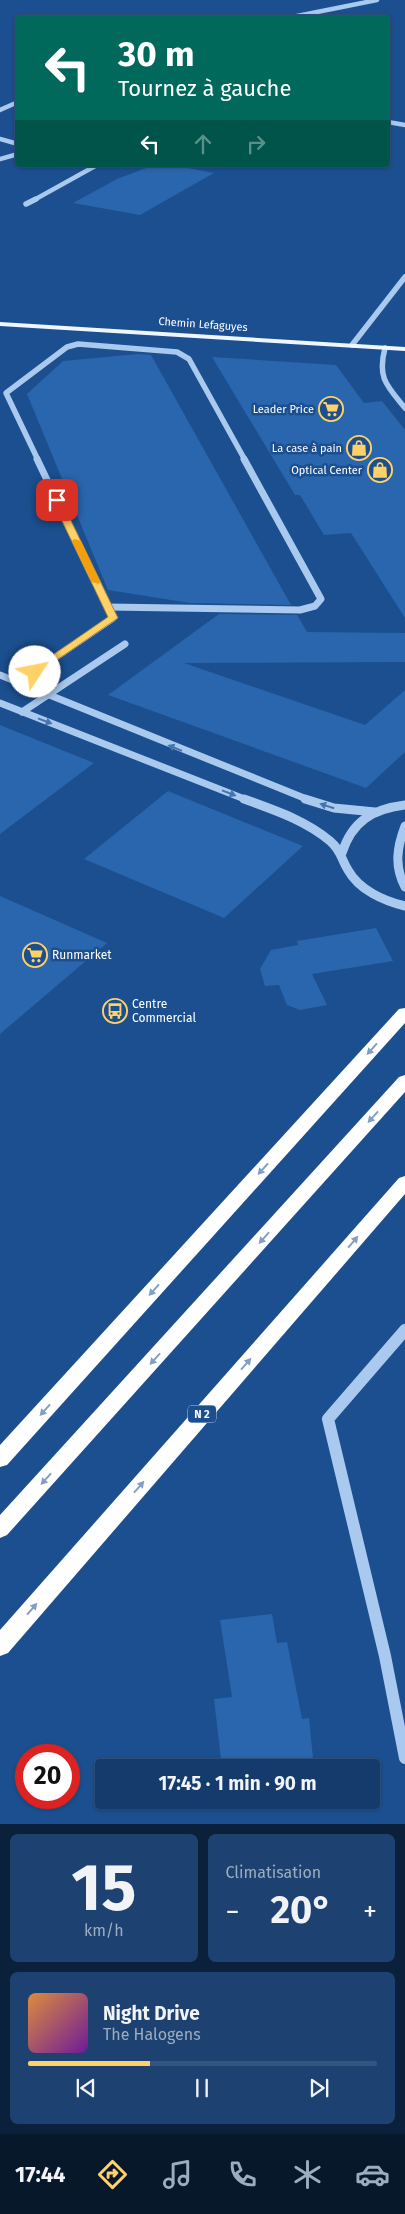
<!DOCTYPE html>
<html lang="fr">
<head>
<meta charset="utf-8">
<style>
	:root { --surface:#143b6b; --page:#1d4271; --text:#f1f3f6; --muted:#9dadc1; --line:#33557e; --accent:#ffd166 }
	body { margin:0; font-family:"Fira Sans",sans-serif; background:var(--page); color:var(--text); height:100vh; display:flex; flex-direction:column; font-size:19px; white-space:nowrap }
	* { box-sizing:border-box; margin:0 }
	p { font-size:16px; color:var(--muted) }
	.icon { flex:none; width:28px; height:28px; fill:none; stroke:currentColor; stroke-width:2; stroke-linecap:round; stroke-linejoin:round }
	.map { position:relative; height:1824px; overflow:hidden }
	.panel { display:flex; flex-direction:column; gap:10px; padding:10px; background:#0b203b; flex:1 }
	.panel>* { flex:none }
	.banner { position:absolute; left:15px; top:15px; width:375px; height:152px; border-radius:5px; box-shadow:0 1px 4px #0004,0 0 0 1px var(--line); background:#00695c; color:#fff; overflow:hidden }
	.speed { position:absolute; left:15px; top:1744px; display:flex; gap:10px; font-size:25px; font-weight:700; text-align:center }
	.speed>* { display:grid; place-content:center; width:65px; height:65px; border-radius:50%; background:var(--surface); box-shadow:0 1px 4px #0004,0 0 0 1px var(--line); line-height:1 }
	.speed .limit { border:8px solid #d22; background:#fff; color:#111 }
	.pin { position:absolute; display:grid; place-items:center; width:42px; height:42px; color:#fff; margin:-21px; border-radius:10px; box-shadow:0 2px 8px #0006 }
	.me { position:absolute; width:55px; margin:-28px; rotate:56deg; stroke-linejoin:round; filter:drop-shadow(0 0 4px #0008) }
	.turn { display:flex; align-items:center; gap:18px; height:105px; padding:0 20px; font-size:22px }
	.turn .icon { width:65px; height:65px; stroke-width:2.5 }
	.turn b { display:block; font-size:35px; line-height:42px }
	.lanes { display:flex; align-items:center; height:48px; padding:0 20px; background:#0003; justify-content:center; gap:25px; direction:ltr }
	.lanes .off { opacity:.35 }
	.big { font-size:38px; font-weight:700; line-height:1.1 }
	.panel .widget { flex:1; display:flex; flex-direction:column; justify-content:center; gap:8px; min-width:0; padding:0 18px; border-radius:8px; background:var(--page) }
	.panel .dial { align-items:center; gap:0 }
	.dial b { font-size:65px; line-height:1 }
	.song { display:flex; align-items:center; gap:15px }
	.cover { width:60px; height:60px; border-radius:8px; background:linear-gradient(135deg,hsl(30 70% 55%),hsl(280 70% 35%)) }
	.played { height:5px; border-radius:2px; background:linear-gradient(90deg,var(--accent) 35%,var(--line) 35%) }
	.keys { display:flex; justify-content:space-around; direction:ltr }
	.heat { display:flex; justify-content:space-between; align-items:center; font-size:28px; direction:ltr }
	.panel .tiles { flex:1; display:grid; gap:10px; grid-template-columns:1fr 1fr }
	.widget:last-child { grid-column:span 2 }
	.trip { position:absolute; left:95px; top:1759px; width:285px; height:50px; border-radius:5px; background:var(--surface); box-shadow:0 1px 4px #0004,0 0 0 1px var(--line); font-weight:700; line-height:50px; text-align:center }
	.tab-bar { display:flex; height:80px; justify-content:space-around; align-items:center; background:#08182b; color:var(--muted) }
	.tab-bar .icon { width:35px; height:35px }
	.tab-bar .active { color:var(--accent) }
	.tab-bar b { font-size:22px; color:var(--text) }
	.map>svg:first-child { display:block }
	.building { fill:#2a66ad }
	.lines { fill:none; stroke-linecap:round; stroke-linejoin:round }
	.minor-far4 { stroke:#a9c9ee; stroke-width:4.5 }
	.minor-far3 { stroke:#a9c9ee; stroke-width:5.5 }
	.minor-far2 { stroke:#a9c9ee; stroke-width:7 }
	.minor-far1 { stroke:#a9c9ee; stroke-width:9 }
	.minor { stroke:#a9c9ee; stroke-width:12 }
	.major { fill:#f0f6ff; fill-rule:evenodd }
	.highway { fill:#fff; fill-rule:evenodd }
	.oneway { fill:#4674ac }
	.oneway2 { fill:#829ec1 }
	.route { fill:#ffd166; stroke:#a68842 }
	.slow { fill:#f59e0b }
	.labels { text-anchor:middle; stroke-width:5; stroke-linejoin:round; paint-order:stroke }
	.far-street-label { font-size:11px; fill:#fff; stroke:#1b4f8f }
	.far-poi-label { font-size:11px; fill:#fff; stroke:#1b4f8f; text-anchor:end }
	.shield { fill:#1b4f8f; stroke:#bbcadd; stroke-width:1 }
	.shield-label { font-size:11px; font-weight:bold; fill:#fff }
	.poi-label { font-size:12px; fill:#fff; stroke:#1b4f8f; text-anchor:start }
</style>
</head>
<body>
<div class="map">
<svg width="405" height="1824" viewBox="0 0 405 1824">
	<rect width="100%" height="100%" fill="#1b4f8f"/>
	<g class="building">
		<path d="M154 165H172L214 173 140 215 73 203 117 179Z"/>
		<path d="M138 354 151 355 291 605 190 603 108 590 27 394 63 361Z"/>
		<path d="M212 357 336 365 364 403 382 401 405 430V618L351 533 324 535 300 495H295Z"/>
		<path d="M219 614 297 615 307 632 405 633V662L184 663 365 725 405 690V752L366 788 108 695Z"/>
		<path d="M0 725 94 763 0 834Z"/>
		<path d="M168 791 234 818 303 846 224 918 84 859Z"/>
		<path d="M0 896 107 943 0 1034Z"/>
		<path d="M376 928 393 961 312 974 327 1005 300 1010 287 1005 279 985 265 986 260 969 271 950 298 945 297 941Z"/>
		<path d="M272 1614 277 1643 287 1642 302 1719 309 1718 314 1768H222L214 1699 232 1697 220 1620Z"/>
	</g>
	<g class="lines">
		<g class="minor-far4">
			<path d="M287 18 377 0"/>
			<path d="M0 110 18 102"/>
			<path d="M388 122 405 125"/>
			<path d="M0 139 18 144"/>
			<path d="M0 159 18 154"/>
			<path d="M34 200 97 165"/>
		</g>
		<g class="minor-far3">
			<path d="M26 204 36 199"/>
			<path d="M352 345 405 277"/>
			<path d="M385 348C377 378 387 386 405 408"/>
			<path d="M38 460 6 393 67 347 78 344 177 352 189 359 245 460"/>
		</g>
		<g class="minor-far2">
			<path d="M108 607 300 610 315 606 321 599 244 459"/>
			<path d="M0 675 309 800"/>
			<path d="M19 682 113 618 37 459"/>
			<path d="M0 703 247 800"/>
			<path d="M22 712 125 644"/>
		</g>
		<g class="minor-far1">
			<path d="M244 799C274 810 305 820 330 841 341 850 341 859 348 870 359 890 384 901 405 906"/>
			<path d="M305 799 334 808 375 812"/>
			<path d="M405 826C397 847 394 866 405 887"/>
			<path d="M342 853C352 821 373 809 405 805"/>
		</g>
		<path class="minor" d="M405 1330 328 1419 385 1656 405 1758"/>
		<path class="major" d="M0 322 405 347V351L0 326Z"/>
		<g class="highway">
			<path d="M405 1008V1023L7 1465 0 1467V1445L399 1009Z"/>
			<path d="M405 1075V1092L7 1535 0 1538V1515L399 1077Z"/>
			<path d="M405 1176V1194L8 1653 0 1656V1630L399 1178Z"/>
		</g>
	</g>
	<defs><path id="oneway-solid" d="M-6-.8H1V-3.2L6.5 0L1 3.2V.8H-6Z" transform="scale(1.25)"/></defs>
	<g class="oneway">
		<use href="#oneway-solid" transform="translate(45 721) rotate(21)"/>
		<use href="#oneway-solid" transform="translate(175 748) rotate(-158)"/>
		<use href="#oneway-solid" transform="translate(229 793) rotate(21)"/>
		<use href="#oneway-solid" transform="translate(327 806) rotate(-163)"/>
	</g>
	<g class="oneway2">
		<use href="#oneway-solid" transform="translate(372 1049) rotate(132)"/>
		<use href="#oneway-solid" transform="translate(373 1117) rotate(132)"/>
		<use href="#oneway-solid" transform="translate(263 1169) rotate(132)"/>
		<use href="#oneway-solid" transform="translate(264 1238) rotate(132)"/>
		<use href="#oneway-solid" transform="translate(353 1242) rotate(-49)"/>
		<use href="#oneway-solid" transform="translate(154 1290) rotate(132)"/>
		<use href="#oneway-solid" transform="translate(155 1359) rotate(132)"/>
		<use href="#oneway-solid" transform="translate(246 1364) rotate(-49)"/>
		<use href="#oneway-solid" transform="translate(45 1410) rotate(132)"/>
		<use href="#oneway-solid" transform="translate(46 1479) rotate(132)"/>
		<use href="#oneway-solid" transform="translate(139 1487) rotate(-49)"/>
		<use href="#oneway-solid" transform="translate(32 1609) rotate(-49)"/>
	</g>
	<path class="route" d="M54 498 61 500 118 618 35 675 31 674V670L108 617 52 500Z"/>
	<path class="slow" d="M74 539 81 541 100 582 99 584 92 582 72 541Z"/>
	<defs>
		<symbol id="supermarket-ring" viewBox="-11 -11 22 22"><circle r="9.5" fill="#1b4f8f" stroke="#ffd166" stroke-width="1.5"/><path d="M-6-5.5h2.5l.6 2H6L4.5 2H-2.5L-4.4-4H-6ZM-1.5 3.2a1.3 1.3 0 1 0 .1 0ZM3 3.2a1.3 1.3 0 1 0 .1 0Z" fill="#ffd166"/></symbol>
		<symbol id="shop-ring" viewBox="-11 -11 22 22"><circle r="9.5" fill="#1b4f8f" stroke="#ffd166" stroke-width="1.5"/><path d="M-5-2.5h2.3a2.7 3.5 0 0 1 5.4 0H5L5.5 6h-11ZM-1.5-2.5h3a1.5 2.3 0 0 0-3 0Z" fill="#ffd166"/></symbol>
		<symbol id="bus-ring" viewBox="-11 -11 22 22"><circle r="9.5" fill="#1b4f8f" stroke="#ffd166" stroke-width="1.5"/><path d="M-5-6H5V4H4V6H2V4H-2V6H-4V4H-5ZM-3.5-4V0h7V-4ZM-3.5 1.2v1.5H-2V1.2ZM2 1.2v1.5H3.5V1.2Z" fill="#ffd166"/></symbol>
	</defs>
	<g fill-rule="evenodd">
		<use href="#supermarket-ring" x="317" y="395" width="28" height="28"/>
		<use href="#shop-ring" x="345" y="434" width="28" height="28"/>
		<use href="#shop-ring" x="366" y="456" width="28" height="28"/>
		<use href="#supermarket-ring" x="21" y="941" width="28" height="28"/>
		<use href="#bus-ring" x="101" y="997" width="28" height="28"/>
	</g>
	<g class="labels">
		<g class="far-street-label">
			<text transform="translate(203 324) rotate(4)" y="4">Chemin Lefaguyes</text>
		</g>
		<g class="far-poi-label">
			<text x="314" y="413">Leader Price</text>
			<text x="342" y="452">La case à pain</text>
			<text x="362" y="474">Optical Center</text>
		</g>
		<rect class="shield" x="188" y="1405.5" width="28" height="17" rx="4"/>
		<g class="shield-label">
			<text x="202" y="1418">N 2</text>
		</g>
		<g class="poi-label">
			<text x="52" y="959">Runmarket</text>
			<text x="132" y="1008">Centre<tspan x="132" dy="14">Commercial</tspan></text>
		</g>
	</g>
</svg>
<div class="speed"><div class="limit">20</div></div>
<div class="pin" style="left:57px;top:500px;background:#d93025"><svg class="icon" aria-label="arrive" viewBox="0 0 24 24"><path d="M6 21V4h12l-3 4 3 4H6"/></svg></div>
<svg class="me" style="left:35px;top:672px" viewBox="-20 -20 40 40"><circle r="19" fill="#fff"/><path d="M0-13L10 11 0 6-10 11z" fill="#ffd166"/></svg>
<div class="trip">17:45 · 1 min · 90 m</div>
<div class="banner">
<div class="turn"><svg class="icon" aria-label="left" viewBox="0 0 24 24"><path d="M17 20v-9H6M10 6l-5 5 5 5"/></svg><div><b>30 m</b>Tournez à gauche</div></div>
<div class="lanes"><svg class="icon" aria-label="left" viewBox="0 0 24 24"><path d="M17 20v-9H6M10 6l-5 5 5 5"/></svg><svg class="icon off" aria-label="ahead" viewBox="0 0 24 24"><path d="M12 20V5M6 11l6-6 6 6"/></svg><svg class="icon off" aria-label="right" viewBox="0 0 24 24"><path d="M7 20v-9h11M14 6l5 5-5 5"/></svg></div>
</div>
</div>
<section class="panel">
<div class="tiles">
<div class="widget dial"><b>15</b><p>km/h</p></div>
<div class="widget"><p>Climatisation</p>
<div class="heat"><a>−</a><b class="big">20°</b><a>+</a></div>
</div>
<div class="widget">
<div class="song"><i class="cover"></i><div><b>Night Drive</b><p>The Halogens</p></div></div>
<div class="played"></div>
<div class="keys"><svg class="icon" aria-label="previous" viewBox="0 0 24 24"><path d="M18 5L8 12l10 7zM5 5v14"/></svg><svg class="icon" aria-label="pause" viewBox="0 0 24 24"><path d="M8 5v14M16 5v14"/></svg><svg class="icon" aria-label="next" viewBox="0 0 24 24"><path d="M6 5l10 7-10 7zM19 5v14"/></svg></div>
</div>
</div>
</section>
<nav class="tab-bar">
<b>17:44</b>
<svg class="icon active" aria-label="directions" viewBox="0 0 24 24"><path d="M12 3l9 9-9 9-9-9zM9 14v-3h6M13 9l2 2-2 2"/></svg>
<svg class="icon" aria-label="music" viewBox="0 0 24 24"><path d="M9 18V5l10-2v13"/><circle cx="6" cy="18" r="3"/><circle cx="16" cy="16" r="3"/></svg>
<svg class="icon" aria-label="phone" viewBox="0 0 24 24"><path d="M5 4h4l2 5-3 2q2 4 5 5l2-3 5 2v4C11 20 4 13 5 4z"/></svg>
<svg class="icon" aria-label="climate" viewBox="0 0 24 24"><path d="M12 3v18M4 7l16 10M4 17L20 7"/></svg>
<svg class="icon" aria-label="car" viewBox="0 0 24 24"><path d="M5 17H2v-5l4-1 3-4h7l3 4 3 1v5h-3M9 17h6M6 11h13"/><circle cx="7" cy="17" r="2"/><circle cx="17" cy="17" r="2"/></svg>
</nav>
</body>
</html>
